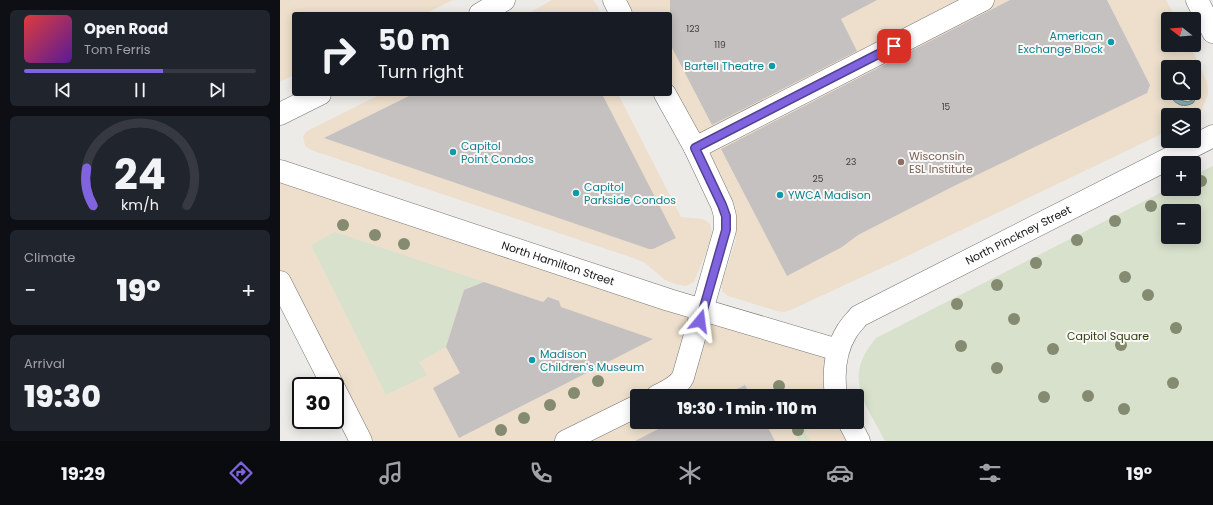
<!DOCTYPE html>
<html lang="en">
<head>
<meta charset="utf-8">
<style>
	:root { --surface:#171b24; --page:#20242c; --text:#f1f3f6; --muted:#9ea1a6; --line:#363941; --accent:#8064df }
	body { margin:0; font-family:Poppins,sans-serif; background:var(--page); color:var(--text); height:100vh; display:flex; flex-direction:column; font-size:15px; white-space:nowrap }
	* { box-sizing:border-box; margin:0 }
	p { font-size:13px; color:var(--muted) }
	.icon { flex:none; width:22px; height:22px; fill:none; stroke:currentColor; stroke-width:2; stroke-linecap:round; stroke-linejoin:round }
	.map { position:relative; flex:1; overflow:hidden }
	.details { display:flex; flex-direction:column; gap:10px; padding:10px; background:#0d0f14; width:280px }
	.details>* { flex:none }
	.hud { position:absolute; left:12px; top:12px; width:380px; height:84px; border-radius:4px; box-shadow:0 2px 10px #0003; background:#171b24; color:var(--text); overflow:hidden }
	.needle { width:26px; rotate:287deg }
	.tools { position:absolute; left:881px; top:12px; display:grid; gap:8px }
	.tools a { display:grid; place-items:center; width:40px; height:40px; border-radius:4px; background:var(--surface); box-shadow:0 2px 10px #0003; font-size:20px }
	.speed { position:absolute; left:12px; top:377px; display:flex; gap:8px; font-size:20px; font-weight:700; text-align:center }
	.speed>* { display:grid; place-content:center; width:52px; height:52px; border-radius:50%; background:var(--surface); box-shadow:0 2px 10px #0003; line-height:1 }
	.speed .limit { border:2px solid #111; border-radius:6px; background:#fff; color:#111 }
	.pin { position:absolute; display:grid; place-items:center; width:34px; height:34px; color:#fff; margin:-17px; border-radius:8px; box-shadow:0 2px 6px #0006 }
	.me { position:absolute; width:44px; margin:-22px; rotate:16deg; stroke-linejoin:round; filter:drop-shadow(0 0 3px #0008) }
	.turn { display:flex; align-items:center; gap:14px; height:84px; padding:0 20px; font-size:18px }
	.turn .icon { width:52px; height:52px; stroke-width:2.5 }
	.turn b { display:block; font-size:28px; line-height:34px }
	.big { font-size:30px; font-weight:800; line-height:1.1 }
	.details .card { flex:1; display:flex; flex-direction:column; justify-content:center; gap:6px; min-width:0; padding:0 14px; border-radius:6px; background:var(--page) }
	.details .dial { align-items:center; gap:0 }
	.dial svg { height:104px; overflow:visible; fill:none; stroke:var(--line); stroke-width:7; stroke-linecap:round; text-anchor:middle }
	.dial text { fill:var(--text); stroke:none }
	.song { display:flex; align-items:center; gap:12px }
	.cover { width:48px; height:48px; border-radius:6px; background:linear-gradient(135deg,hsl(0 70% 55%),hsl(270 70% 35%)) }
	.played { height:4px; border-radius:2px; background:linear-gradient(90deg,var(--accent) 60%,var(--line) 60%) }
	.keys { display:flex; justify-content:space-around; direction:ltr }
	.heat { display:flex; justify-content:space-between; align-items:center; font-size:22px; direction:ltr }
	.trip { position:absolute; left:350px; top:389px; width:234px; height:40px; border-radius:4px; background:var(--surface); box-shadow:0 2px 10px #0003; font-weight:800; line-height:40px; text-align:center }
	.tabs { display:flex; height:64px; justify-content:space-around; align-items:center; background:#090b0e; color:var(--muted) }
	.tabs .icon { width:28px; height:28px }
	.tabs .active { color:var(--accent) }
	.tabs b { font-size:18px; color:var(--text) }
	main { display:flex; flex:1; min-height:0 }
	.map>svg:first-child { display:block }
	.commercial { fill:#eddfcc; fill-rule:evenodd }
	.green { fill:#d8e1cc; fill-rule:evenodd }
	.water { fill:#8cb2b9; stroke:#698388 }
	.building { fill:#c5c1c1 }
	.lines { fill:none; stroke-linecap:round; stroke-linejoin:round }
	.minor-casing { stroke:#787573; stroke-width:23 }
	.minor { stroke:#fff; stroke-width:22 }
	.tree { fill:#848b70 }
	.route-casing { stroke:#534191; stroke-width:10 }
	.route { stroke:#8064df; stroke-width:7 }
	.culture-dot { fill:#0f9aa8; stroke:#faf8f6; stroke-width:1.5 }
	.education-dot { fill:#8d6e63; stroke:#faf8f6; stroke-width:1.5 }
	.labels { text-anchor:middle; stroke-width:4; stroke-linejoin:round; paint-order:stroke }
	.number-label { font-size:9px; fill:#42403f }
	.culture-label { font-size:11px; fill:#0d838f; stroke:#faf8f6; text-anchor:start }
	.education-label { font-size:11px; fill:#785e54; stroke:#faf8f6; text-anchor:start }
	.street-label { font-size:11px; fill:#161514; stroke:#faf8f6 }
	.park-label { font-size:11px; fill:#2e3d0e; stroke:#faf8f6 }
</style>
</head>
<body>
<main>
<section class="details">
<div class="card">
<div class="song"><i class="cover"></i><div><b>Open Road</b><p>Tom Ferris</p></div></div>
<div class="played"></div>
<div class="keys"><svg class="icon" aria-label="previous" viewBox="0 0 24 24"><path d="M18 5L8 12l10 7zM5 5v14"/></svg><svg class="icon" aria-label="pause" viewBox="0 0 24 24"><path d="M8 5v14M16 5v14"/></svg><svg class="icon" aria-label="next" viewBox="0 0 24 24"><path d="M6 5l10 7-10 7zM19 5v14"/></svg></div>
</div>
<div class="card dial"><svg viewBox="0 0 100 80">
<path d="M14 69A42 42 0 1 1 86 69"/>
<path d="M14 69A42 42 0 0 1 9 40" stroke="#8064df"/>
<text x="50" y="56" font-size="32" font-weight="700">24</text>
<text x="50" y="72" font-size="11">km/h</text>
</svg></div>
<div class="card"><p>Climate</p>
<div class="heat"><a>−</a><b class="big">19°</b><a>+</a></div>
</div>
<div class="card"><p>Arrival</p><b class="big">19:30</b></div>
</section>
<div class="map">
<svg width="933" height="441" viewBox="0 0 933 441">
	<rect width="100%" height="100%" fill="#edebe8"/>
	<g class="commercial">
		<path d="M0 0H173L145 14H14V75L0 82Z"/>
		<path d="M272 0H313L318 7 321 14H247Z"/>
		<path d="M346 0H886L896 19H888V45H910L927 82 928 94 921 112 914 118V115H888V131L621 259 515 308 505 312 497 311 448 296 442 291V282L456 240V223L390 89V14H353ZM888 67H914V93H888Z"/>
		<path d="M101 94H338L401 217 423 219 430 224 432 232 427 250 414 282 406 286 395 284 385 280 365 263 353 258 31 150 25 146 23 136 27 131Z"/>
		<path d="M0 171 558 350 556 396H357V422H569L579 441H81L0 282Z"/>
	</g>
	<g class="green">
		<path d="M933 166V441H605C585 402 562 378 596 338L888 189H914V175ZM888 211H914V237H888Z"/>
		<path d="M55 232 204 282 184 290 166 347 139 362 147 375 106 395 31 245Z"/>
		<path d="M515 422H531L532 425 529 427 530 429 525 432 530 441H519L512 428 516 426Z"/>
	</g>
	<path class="water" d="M916 78 920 84 918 86 919 93 913 103C901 109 896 103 888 95L894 93 897 99 908 102 912 100 916 89 914 88V80Z"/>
	<g class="building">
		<path d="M390 0H597L561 19 577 51 432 125 390 44Z"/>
		<path d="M730 0H827L870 85 867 93 674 186 578 235 562 247 507 276 441 149Z"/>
		<path d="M133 94H322L396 238 373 249H369L44 138Z"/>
		<path d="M204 282 263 302 268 297 279 301 281 307 373 339 179 438 153 388 180 373 166 347 184 290Z"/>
		<path d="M465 385 471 396H443Z"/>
		<path d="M392 422H485L495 441H355Z"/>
	</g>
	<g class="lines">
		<defs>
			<g id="minor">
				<path d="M334 0 341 14"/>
				<path d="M917 0 933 32"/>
				<path d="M200 14 224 0"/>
				<path d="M0 114 40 94"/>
				<path d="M415 148 703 0"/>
				<path id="s1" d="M0 171 389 300 558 350"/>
				<path d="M0 282 53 386"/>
				<path d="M55 390 81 441"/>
				<path d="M377 396C387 391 398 387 403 377L445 230V216L442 205 415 148 385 94"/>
				<path id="s2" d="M556 396C553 374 555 350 567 331 570 326 575 321 579 316L933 136"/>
				<path d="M569 422 579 441"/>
				<path d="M286 441 357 406"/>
			</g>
		</defs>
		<use href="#minor" class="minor-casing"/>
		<use href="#minor" class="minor"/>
	</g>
	<g class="tree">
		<circle cx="921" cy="181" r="6"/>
		<circle cx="871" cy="206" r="6"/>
		<circle cx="835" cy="221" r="6"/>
		<circle cx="63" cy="225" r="6"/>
		<circle cx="95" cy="235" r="6"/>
		<circle cx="797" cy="240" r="6"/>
		<circle cx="124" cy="244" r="6"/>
		<circle cx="756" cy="263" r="6"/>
		<circle cx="845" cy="277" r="6"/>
		<circle cx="717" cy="285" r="6"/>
		<circle cx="868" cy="295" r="6"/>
		<circle cx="677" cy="304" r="6"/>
		<circle cx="734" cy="319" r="6"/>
		<circle cx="896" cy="328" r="6"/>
		<circle cx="841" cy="345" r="6"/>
		<circle cx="681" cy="346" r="6"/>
		<circle cx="773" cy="349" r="6"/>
		<circle cx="717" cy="368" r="6"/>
		<circle cx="318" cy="381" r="6"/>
		<circle cx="893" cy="383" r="6"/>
		<circle cx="499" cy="386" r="6"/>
		<circle cx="294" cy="393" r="6"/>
		<circle cx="808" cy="396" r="6"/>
		<circle cx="764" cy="397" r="6"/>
		<circle cx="270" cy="405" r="6"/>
		<circle cx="844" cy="409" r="6"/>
		<circle cx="244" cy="418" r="6"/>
		<circle cx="221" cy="430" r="6"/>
		<circle cx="518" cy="430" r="6"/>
	</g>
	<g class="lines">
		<defs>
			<path id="route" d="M420 321 446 230V216L442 205 415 148 614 46"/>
		</defs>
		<use href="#route" class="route-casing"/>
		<use href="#route" class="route"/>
	</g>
	<g class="culture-dot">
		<circle cx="831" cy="42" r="4"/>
		<circle cx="492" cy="66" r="4"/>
		<circle cx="173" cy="152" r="4"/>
		<circle cx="296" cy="193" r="4"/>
		<circle cx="500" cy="195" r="4"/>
		<circle cx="252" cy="360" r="4"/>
	</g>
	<circle class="education-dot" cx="621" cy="162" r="4"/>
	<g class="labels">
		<g class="number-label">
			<text x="413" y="32">123</text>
			<text x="440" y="48">119</text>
			<text x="666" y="110">15</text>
			<text x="571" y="165">23</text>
			<text x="538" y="182">25</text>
		</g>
		<g class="culture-label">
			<text x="823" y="40" text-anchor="end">American<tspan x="823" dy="13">Exchange Block</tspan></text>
			<text x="484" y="70" text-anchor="end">Bartell Theatre</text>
			<text x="181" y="150">Capitol<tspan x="181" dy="13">Point Condos</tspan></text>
			<text x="304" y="191">Capitol<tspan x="304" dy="13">Parkside Condos</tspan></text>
			<text x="508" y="199">YWCA Madison</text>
			<text x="260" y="358">Madison<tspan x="260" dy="13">Children's Museum</tspan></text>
		</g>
		<g class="education-label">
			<text x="629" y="160">Wisconsin<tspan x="629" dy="13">ESL Institute</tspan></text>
		</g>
		<g class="street-label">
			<text dy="4" stroke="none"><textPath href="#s2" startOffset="265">North Pinckney Street</textPath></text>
			<text dy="4" stroke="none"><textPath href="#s1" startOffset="293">North Hamilton Street</textPath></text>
		</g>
		<g class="park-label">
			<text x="828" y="340">Capitol Square</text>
		</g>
	</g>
</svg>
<div class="tools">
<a><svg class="needle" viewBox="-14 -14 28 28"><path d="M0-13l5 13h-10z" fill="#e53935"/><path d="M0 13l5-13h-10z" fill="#9ea1a6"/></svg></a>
<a><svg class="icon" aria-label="search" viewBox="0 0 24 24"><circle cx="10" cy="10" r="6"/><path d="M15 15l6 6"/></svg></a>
<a><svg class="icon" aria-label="layers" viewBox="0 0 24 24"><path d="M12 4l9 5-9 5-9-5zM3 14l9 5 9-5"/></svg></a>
<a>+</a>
<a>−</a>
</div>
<div class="speed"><div class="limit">30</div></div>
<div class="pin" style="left:614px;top:46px;background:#d93025"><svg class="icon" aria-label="arrive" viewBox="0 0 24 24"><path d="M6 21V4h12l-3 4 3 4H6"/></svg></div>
<svg class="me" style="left:420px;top:321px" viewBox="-20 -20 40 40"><path d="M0-17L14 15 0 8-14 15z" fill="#8064df" stroke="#fff" stroke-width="4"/></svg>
<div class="trip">19:30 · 1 min · 110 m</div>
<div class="hud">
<div class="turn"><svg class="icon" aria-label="right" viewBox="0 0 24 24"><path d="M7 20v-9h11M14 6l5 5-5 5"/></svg><div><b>50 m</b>Turn right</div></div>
</div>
</div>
</main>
<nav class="tabs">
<b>19:29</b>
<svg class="icon active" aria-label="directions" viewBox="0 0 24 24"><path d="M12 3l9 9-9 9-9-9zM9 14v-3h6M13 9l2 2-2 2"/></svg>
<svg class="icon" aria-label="music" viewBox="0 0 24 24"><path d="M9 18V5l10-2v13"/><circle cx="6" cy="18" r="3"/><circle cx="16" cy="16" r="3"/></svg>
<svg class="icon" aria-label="phone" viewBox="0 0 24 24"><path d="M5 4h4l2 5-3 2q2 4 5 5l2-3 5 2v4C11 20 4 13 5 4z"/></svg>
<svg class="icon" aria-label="climate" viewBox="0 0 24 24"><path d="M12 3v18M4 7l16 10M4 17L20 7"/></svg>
<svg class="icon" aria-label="car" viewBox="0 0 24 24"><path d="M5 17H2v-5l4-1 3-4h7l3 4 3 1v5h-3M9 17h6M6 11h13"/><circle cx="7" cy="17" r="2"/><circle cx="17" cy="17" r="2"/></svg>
<svg class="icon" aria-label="filters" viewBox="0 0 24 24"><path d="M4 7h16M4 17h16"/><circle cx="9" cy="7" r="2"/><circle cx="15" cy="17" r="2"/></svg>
<b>19°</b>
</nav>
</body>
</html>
